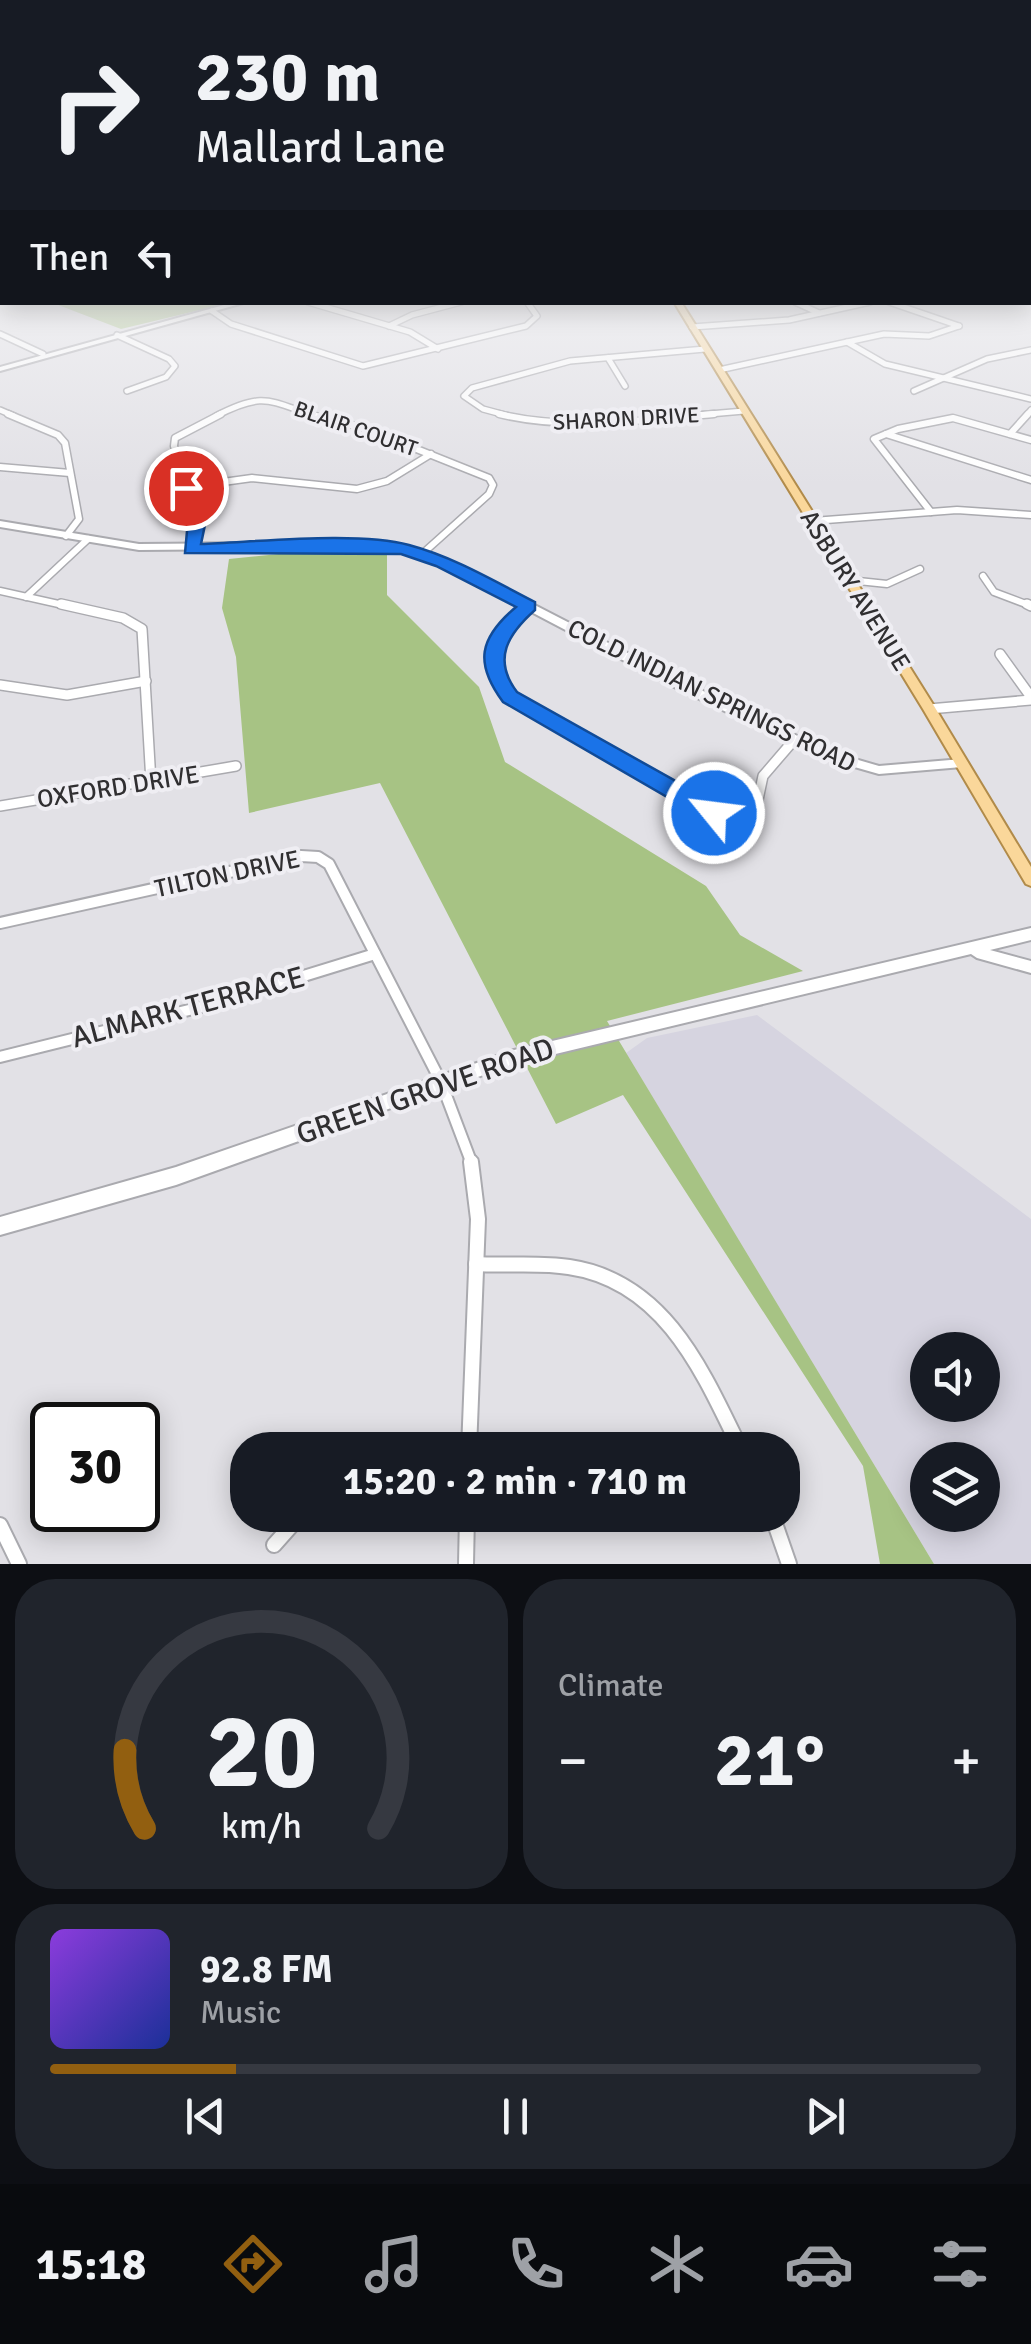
<!DOCTYPE html>
<html lang="en">
<head>
<meta charset="utf-8">
<style>
	:root { --surface:#171b24; --page:#20242c; --text:#f1f3f6; --muted:#9ea1a6; --line:#363941; --accent:#925f10 }
	body { margin:0; font-family:Signika,sans-serif; background:var(--page); color:var(--text); height:100vh; display:flex; flex-direction:column; font-size:38px; white-space:nowrap }
	* { box-sizing:border-box; margin:0 }
	p { font-size:32px; color:var(--muted) }
	.icon { flex:none; width:55px; height:55px; fill:none; stroke:currentColor; stroke-width:2; stroke-linecap:round; stroke-linejoin:round }
	.map { position:relative; height:1564px; overflow:hidden }
	.details { display:flex; flex-direction:column; gap:15px; padding:15px; background:#0d0f14; flex:1 }
	.details>* { flex:none }
	.top-card { position:absolute; left:0px; top:0px; width:1032px; height:305px; box-shadow:0 5px 25px #0003; background:#171b24; color:var(--text); overflow:hidden }
	.controls { position:absolute; left:910px; top:1332px; display:grid; gap:20px }
	.controls a { display:grid; place-items:center; width:90px; height:90px; border-radius:50%; background:var(--surface); box-shadow:0 5px 25px #0003; font-size:50px }
	.speed { position:absolute; left:30px; top:1402px; display:flex; gap:20px; font-size:50px; font-weight:700; text-align:center }
	.speed>* { display:grid; place-content:center; width:130px; height:130px; border-radius:50%; background:var(--surface); box-shadow:0 5px 25px #0003; line-height:1 }
	.speed .limit { border:5px solid #111; border-radius:15px; background:#fff; color:#111 }
	.pin { position:absolute; display:grid; place-items:center; width:85px; height:85px; color:#fff; margin:-42px; border:5px solid #fff; border-radius:50%; box-shadow:0 2px 10px #0007 }
	.me { position:absolute; width:110px; margin:-55px; rotate:299deg; stroke-linejoin:round; filter:drop-shadow(0 0 8px #0008) }
	.turn { display:flex; align-items:center; gap:35px; height:210px; padding:0 30px; font-size:45px }
	.turn .icon { width:130px; height:130px; stroke-width:2.5 }
	.turn b { display:block; font-size:70px; line-height:85px }
	.then { display:flex; align-items:center; height:95px; padding:0 30px; background:#0003; gap:20px; font-size:38px }
	.big { font-size:75px; font-weight:700; line-height:1.1 }
	.details .card { flex:1; display:flex; flex-direction:column; justify-content:center; gap:15px; min-width:0; padding:0 35px; border-radius:40px; background:var(--page) }
	.details .dial { align-items:center; gap:0 }
	.dial svg { height:260px; overflow:visible; fill:none; stroke:var(--line); stroke-width:7; stroke-linecap:round; text-anchor:middle }
	.dial text { fill:var(--text); stroke:none }
	.song { display:flex; align-items:center; gap:30px }
	.cover { width:120px; height:120px; border-radius:15px; background:linear-gradient(135deg,hsl(270 70% 55%),hsl(230 70% 35%)) }
	.played { height:10px; border-radius:5px; background:linear-gradient(90deg,var(--accent) 20%,var(--line) 20%) }
	.keys { display:flex; justify-content:space-around; direction:ltr }
	.heat { display:flex; justify-content:space-between; align-items:center; font-size:55px; direction:ltr }
	.details .tiles { flex:1; display:grid; gap:15px; grid-template-columns:1fr 1fr }
	.card:last-child { grid-column:span 2 }
	.trip { position:absolute; left:230px; top:1432px; width:570px; height:100px; border-radius:40px; background:var(--surface); box-shadow:0 5px 25px #0003; font-weight:700; line-height:100px; text-align:center }
	.dock { display:flex; height:160px; justify-content:space-around; align-items:center; background:#090b0e; color:var(--muted) }
	.dock .icon { width:70px; height:70px }
	.dock .on { color:var(--accent) }
	.dock b { font-size:45px; color:var(--text) }
	.map>svg:first-child { display:block }
	.built { fill:#d6d4e0; fill-rule:evenodd }
	.green { fill:#a7c384 }
	.lines { fill:none; stroke-linecap:round; stroke-linejoin:round }
	.street-far4-casing { stroke:#aaaaaf; stroke-width:8 }
	.street-far3-casing { stroke:#aaaaaf; stroke-width:9 }
	.street-far2-casing { stroke:#aaaaaf; stroke-width:12 }
	.street-far1-casing { stroke:#aaaaaf; stroke-width:14 }
	.street-casing { stroke:#aaaaaf; stroke-width:18 }
	.secondary-casing { stroke:#aaaaaf; stroke-width:4 }
	.primary-casing { stroke:#b18b4a; stroke-width:4 }
	.highway-casing { stroke:#b18b4a; stroke-width:4 }
	.street-far4 { stroke:#fff; stroke-width:5 }
	.street-far3 { stroke:#fff; stroke-width:6 }
	.street-far2 { stroke:#fff; stroke-width:9 }
	.street-far1 { stroke:#fff; stroke-width:10 }
	.street { stroke:#fff; stroke-width:14 }
	.secondary { fill:#fff; fill-rule:evenodd }
	.primary { fill:#fad79a; fill-rule:evenodd }
	.highway { fill:#f6bd57; fill-rule:evenodd }
	.route { fill:#1a73e8; stroke:#114b97; stroke-width:2.5 }
	.labels { text-anchor:middle; stroke-width:8; stroke-linejoin:round; paint-order:stroke }
	.far-street-label { font-size:22px; fill:#302f31; stroke:#efeef3 }
	.street-label { font-size:25px; fill:#302f31; stroke:#efeef3 }
	.near-street-label { font-size:30px; fill:#302f31; stroke:#efeef3 }
</style>
</head>
<body>
<div class="map">
<svg width="1031" height="1564" viewBox="0 0 1031 1564">
	<rect width="100%" height="100%" fill="#e2e1e6"/>
	<path class="built" d="M757 1015 1031 1219V1564H934L626 1053 647 1038ZM928 1350H982V1405H928ZM928 1460H982V1515H928Z"/>
	<g class="green">
		<path d="M53 303H229L121 329Z"/>
		<path d="M308 551 387 555V595L479 687 505 762 706 886 740 935 803 971 607 1021 934 1564H880L863 1466 623 1095 556 1124 380 783 249 813 236 657 222 608 229 559Z"/>
	</g>
	<g class="lines">
		<defs>
			<g id="street-far4">
				<path d="M308 302 410 332 438 349"/>
				<path d="M795 302 819 313"/>
				<path d="M889 302 959 326"/>
				<path d="M212 311 231 324 363 366 526 326 537 316 527 302"/>
				<path d="M389 326 412 315 461 302"/>
				<path d="M692 327 789 320 870 302"/>
				<path d="M0 334 43 354"/>
				<path d="M117 335 169 359 175 366 166 377 127 391"/>
				<path d="M847 342 885 364 1031 399"/>
				<path d="M608 358 625 386"/>
				<path d="M719 370 884 334 929 336 959 326"/>
				<path d="M914 391 987 359 1031 350"/>
				<path d="M0 410 14 416"/>
				<path d="M216 416C264 391 269 401 315 416"/>
				<path d="M509 416 483 409 464 396 472 388 570 361 705 349"/>
				<path d="M686 416 744 411"/>
				<path d="M1026 416 1031 410"/>
			</g>
			<g id="street-far3">
				<path d="M8 414 58 435 65 443 79 519 66 536"/>
				<path d="M308 414 364 428 489 478 493 485 489 494 422 554"/>
				<path d="M499 414C568 431 645 420 714 414"/>
				<path d="M886 434 1031 480"/>
				<path d="M1010 434 1028 414"/>
				<path d="M0 467 70 473"/>
				<path d="M187 487 252 478 357 489 387 481 431 454"/>
				<path d="M931 512 874 439 898 429 953 418 1031 440"/>
				<path d="M813 521 957 510 1031 515"/>
				<path d="M191 549 197 519 174 446 175 438 221 414"/>
				<path d="M983 576 994 592 1031 606"/>
				<path d="M849 580 887 584 920 569"/>
				<path d="M0 591 72 607"/>
				<path d="M26 597 88 539"/>
			</g>
			<g id="street-far2">
				<path d="M61 604 123 618 142 629 151 782"/>
				<path d="M1027 604 1031 606"/>
				<path d="M529 606C495 636 480 656 510 697L714 813 735 817 756 809 763 776 794 740"/>
				<path d="M1000 654 1031 697"/>
				<path d="M0 685 67 695 146 681"/>
				<path d="M929 709 1031 700"/>
				<path d="M0 806 236 766"/>
			</g>
			<g id="street-far1">
				<path d="M0 923 301 856 318 857 329 864 441 1082 472 1164"/>
				<path d="M0 1057 213 1004 375 954"/>
			</g>
			<g id="street">
				<path d="M476 1264C507 1266 539 1262 569 1267 665 1281 703 1372 741 1450"/>
				<path d="M469 1450 478 1219 471 1162"/>
				<path d="M772 1515 789 1564"/>
				<path d="M0 1525 19 1564"/>
				<path d="M274 1545 298 1518 393 1515"/>
				<path d="M466 1564 467 1515"/>
			</g>
			<g id="secondary">
				<path d="M235 302H247L0 371V367Z"/>
				<path d="M0 521 139 544 369 542 408 546 465 569 682 681 831 752 879 766 962 759 968 763 962 767 879 774 823 758 674 687 457 573 406 552 369 548 139 550 0 527Z"/>
				<path d="M1031 928V940L990 950 1031 961V973L977 958 971 954 514 1064 176 1185 0 1235V1217L176 1167 514 1050Z"/>
			</g>
			<path id="primary" d="M674 302H681L934 706 1031 867V886L1026 884 923 709Z"/>
			<rect id="highway" x="1030" y="278" width="1" height="5"/>
		</defs>
		<use href="#street-far4" class="street-far4-casing"/>
		<use href="#street-far3" class="street-far3-casing"/>
		<use href="#street-far2" class="street-far2-casing"/>
		<use href="#street-far1" class="street-far1-casing"/>
		<use href="#street" class="street-casing"/>
		<use href="#secondary" class="secondary-casing"/>
		<use href="#primary" class="primary-casing"/>
		<use href="#highway" class="highway-casing"/>
		<use href="#street-far4" class="street-far4"/>
		<use href="#street-far3" class="street-far3"/>
		<use href="#street-far2" class="street-far2"/>
		<use href="#street-far1" class="street-far1"/>
		<use href="#street" class="street"/>
		<use href="#secondary" class="secondary"/>
		<use href="#primary" class="primary"/>
		<use href="#highway" class="highway"/>
	</g>
	<linearGradient id="sky" x2="0" y2="1"><stop stop-color="#74aae6"/><stop offset="0.55" stop-color="#f2f2f4"/><stop offset="1" stop-color="#f2f2f4" stop-opacity="0"/></linearGradient>
	<rect width="1031" height="485" fill="url(#sky)"/>
	<path class="route" d="M186 483 195 488 206 520 201 544C257 542 359 531 409 545 454 557 494 581 535 602V610C508 634 492 659 517 692L722 807 725 813 722 819H705L503 702C474 663 479 638 516 607L436 566 401 554 185 553 188 520 178 488Z"/>
	<g class="labels">
		<g class="far-street-label">
			<text transform="translate(626 418) rotate(-3)" y="8">SHARON DRIVE</text>
			<text transform="translate(356 428) rotate(19)" y="8">BLAIR COURT</text>
		</g>
		<g class="street-label">
			<text transform="translate(856 590) rotate(58)" y="9">ASBURY AVENUE</text>
			<text transform="translate(712 695) rotate(26)" y="9">COLD INDIAN SPRINGS ROAD</text>
			<text transform="translate(118 786) rotate(-9)" y="9">OXFORD DRIVE</text>
			<text transform="translate(227 873) rotate(-12)" y="9">TILTON DRIVE</text>
		</g>
		<g class="near-street-label">
			<text transform="translate(188 1007) rotate(-15)" y="10">ALMARK TERRACE</text>
			<text transform="translate(425 1091) rotate(-19)" y="10">GREEN GROVE ROAD</text>
		</g>
	</g>
</svg>
<div class="controls">
<a><svg class="icon" aria-label="sound" viewBox="0 0 24 24"><path d="M4 9h4l5-4v14l-5-4H4zM17 9q2 3 0 6"/></svg></a>
<a><svg class="icon" aria-label="layers" viewBox="0 0 24 24"><path d="M12 4l9 5-9 5-9-5zM3 14l9 5 9-5"/></svg></a>
</div>
<div class="speed"><div class="limit">30</div></div>
<div class="pin" style="left:186px;top:488px;background:#d93025"><svg class="icon" aria-label="arrive" viewBox="0 0 24 24"><path d="M6 21V4h12l-3 4 3 4H6"/></svg></div>
<svg class="me" style="left:714px;top:813px" viewBox="-20 -20 40 40"><circle r="17" fill="#1a73e8" stroke="#fff" stroke-width="3"/><path d="M0-11L8 9 0 5-8 9z" fill="#fff"/></svg>
<div class="trip">15:20 · 2 min · 710 m</div>
<div class="top-card">
<div class="turn"><svg class="icon" aria-label="right" viewBox="0 0 24 24"><path d="M7 20v-9h11M14 6l5 5-5 5"/></svg><div><b>230 m</b>Mallard Lane</div></div>
<div class="then">Then<svg class="icon" aria-label="left" viewBox="0 0 24 24"><path d="M17 20v-9H6M10 6l-5 5 5 5"/></svg></div>
</div>
</div>
<section class="details">
<div class="tiles">
<div class="card dial"><svg viewBox="0 0 100 80">
<path d="M14 69A42 42 0 1 1 86 69"/>
<path d="M14 69A42 42 0 0 1 8 45" stroke="#925f10"/>
<text x="50" y="56" font-size="32" font-weight="700">20</text>
<text x="50" y="72" font-size="11">km/h</text>
</svg></div>
<div class="card"><p>Climate</p>
<div class="heat"><a>−</a><b class="big">21°</b><a>+</a></div>
</div>
<div class="card">
<div class="song"><i class="cover"></i><div><b>92.8 FM</b><p>Music</p></div></div>
<div class="played"></div>
<div class="keys"><svg class="icon" aria-label="previous" viewBox="0 0 24 24"><path d="M18 5L8 12l10 7zM5 5v14"/></svg><svg class="icon" aria-label="pause" viewBox="0 0 24 24"><path d="M8 5v14M16 5v14"/></svg><svg class="icon" aria-label="next" viewBox="0 0 24 24"><path d="M6 5l10 7-10 7zM19 5v14"/></svg></div>
</div>
</div>
</section>
<nav class="dock">
<b>15:18</b>
<svg class="icon on" aria-label="directions" viewBox="0 0 24 24"><path d="M12 3l9 9-9 9-9-9zM9 14v-3h6M13 9l2 2-2 2"/></svg>
<svg class="icon" aria-label="music" viewBox="0 0 24 24"><path d="M9 18V5l10-2v13"/><circle cx="6" cy="18" r="3"/><circle cx="16" cy="16" r="3"/></svg>
<svg class="icon" aria-label="phone" viewBox="0 0 24 24"><path d="M5 4h4l2 5-3 2q2 4 5 5l2-3 5 2v4C11 20 4 13 5 4z"/></svg>
<svg class="icon" aria-label="climate" viewBox="0 0 24 24"><path d="M12 3v18M4 7l16 10M4 17L20 7"/></svg>
<svg class="icon" aria-label="car" viewBox="0 0 24 24"><path d="M5 17H2v-5l4-1 3-4h7l3 4 3 1v5h-3M9 17h6M6 11h13"/><circle cx="7" cy="17" r="2"/><circle cx="17" cy="17" r="2"/></svg>
<svg class="icon" aria-label="filters" viewBox="0 0 24 24"><path d="M4 7h16M4 17h16"/><circle cx="9" cy="7" r="2"/><circle cx="15" cy="17" r="2"/></svg>
</nav>
</body>
</html>
